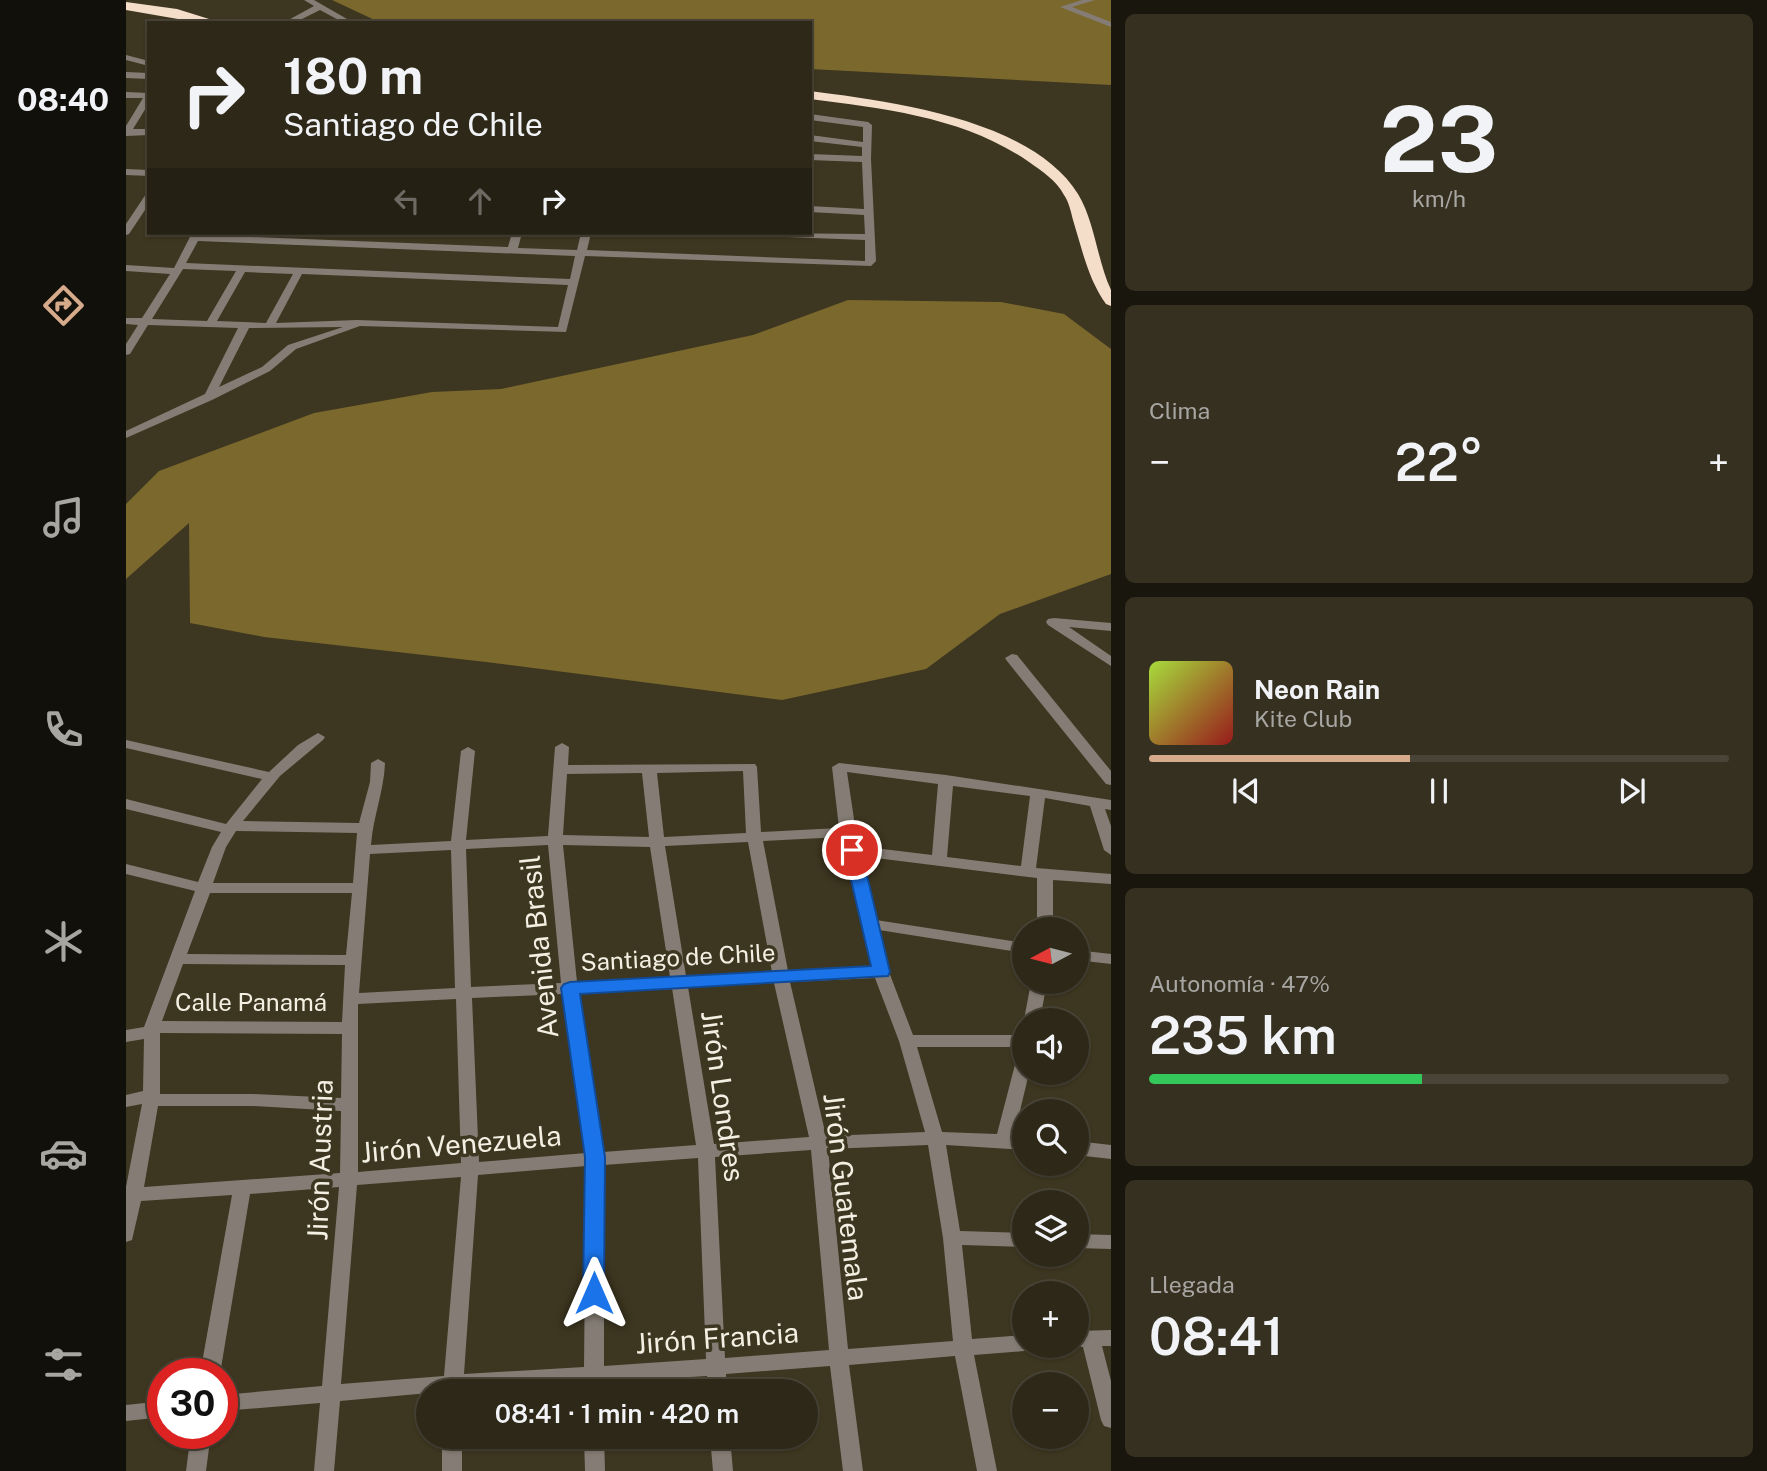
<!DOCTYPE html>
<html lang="es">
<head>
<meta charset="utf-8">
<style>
	:root { --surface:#2e2818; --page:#363021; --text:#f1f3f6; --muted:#a7a6a2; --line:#494437; --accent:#d6ab8b }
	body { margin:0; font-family:"Public Sans",sans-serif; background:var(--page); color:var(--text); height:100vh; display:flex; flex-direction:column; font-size:26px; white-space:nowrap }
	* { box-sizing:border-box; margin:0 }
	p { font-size:23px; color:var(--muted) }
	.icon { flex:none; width:38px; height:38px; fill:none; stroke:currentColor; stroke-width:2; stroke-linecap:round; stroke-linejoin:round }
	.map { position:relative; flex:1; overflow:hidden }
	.details { display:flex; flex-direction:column; gap:14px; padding:14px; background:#19160d; width:656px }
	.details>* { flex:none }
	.hud { position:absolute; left:21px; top:21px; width:665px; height:214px; border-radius:0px; box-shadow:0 2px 5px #0004,0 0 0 2px var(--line); background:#2e2818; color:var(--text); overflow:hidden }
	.needle { width:46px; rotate:263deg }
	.controls { position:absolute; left:886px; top:917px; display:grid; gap:14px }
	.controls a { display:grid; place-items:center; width:77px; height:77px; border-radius:50%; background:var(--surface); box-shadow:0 2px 5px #0004,0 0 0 2px var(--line); font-size:35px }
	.speed { position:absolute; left:21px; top:1358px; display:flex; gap:14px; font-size:35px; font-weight:700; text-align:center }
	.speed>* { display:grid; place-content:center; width:91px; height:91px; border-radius:50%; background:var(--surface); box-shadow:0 2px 5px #0004,0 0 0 2px var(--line); line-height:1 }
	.speed .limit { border:10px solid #d22; background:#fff; color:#111 }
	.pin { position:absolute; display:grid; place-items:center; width:60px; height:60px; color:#fff; margin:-30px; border:4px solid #fff; border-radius:50%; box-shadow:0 2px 7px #0007 }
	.me { position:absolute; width:77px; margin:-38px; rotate:0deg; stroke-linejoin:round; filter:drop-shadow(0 0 5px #0008) }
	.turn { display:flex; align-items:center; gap:24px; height:147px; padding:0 21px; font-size:32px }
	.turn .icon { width:91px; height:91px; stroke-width:2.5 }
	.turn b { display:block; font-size:49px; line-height:60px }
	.lanes { display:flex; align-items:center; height:66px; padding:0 21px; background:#0003; justify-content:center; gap:35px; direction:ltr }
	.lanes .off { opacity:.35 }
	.big { font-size:52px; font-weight:600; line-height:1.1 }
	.details .widget { flex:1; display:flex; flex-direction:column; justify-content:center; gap:10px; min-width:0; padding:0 24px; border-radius:10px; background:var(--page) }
	.details .dial { align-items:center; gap:0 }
	.dial b { font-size:91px; line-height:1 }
	.song { display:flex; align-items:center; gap:21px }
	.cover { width:84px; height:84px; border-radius:10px; background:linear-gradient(135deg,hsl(80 70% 55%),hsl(0 70% 35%)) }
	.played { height:7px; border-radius:4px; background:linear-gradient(90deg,var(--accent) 45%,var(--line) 45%) }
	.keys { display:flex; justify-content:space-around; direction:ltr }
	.heat { display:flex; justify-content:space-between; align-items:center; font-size:38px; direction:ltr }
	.charge { height:10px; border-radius:5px; background:linear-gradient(90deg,#34c759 47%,var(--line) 0) }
	.trip { position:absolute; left:290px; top:1379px; width:402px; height:70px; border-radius:35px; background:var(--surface); box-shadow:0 2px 5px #0004,0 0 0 2px var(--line); font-weight:600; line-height:70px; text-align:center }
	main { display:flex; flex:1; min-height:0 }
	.dock { display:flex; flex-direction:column; width:126px; justify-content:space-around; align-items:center; background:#12100a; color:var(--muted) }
	.dock .icon { width:49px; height:49px }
	.dock .on { color:var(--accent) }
	.dock b { font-size:32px; color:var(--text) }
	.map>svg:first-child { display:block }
	.forest { fill:#7b682d }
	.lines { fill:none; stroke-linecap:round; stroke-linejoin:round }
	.street { fill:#857d75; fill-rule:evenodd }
	.highway { fill:#f4deca; fill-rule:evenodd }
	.route { fill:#1a73e8; stroke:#114b97; stroke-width:2 }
	.labels { text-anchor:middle; stroke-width:7; stroke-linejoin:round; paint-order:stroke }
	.street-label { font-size:24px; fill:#f3efe2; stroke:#3d3620 }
	.near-street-label { font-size:28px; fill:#f3efe2; stroke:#3d3620 }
</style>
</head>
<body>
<main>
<nav class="dock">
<b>08:40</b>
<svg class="icon on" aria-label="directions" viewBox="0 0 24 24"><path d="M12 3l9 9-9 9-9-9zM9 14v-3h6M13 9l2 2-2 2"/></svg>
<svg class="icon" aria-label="music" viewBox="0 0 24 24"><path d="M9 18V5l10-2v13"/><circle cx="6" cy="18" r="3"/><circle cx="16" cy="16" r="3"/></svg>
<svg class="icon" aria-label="phone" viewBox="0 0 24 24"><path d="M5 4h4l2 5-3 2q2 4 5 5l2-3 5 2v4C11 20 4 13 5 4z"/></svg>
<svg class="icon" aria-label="climate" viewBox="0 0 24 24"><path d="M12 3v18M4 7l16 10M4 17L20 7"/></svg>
<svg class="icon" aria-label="car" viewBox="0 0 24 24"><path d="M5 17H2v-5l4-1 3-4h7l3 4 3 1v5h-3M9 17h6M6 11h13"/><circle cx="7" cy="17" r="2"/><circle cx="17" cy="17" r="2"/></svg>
<svg class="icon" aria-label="filters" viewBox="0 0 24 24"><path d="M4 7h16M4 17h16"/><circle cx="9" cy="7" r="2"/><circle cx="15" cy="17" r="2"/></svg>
</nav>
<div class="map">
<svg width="985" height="1471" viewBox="0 0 985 1471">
	<rect width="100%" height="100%" fill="#3d3620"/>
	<g class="forest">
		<path d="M206 0H985V85L684 69V23H255Z"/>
		<path d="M722 300 875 302 938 314 985 349V574L874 614 800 669 656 700 360 662 138 637 64 623 63 523 0 579V504L33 471 188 413 306 392 375 389 627 335Z"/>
	</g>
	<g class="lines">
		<g class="street">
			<path d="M178 0H188L228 23H218L194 10 168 23H157L188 6Z"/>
			<path d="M956 0H969L946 7 985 22V27L934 7Z"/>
			<path d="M0 55 23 61V66L0 60Z"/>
			<path d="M0 72 23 73V79L0 78Z"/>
			<path d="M0 92 23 93V103L7 129H23V135L0 136V126L17 98H0Z"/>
			<path d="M684 114 742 122 746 125 745 159 750 261 745 266 459 256 440 332 234 326 170 349 144 371 86 400 0 438V431L79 394 112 328 22 325 4 354 0 355V344L12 325 0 324V318H16L44 274 0 271V265L48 268 66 233H76L75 235 382 247 386 233H396L392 248 451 250 455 233H465L461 250 739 261V240L633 236 628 233 739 234 738 215 684 212V206L738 209 736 162 684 160V154L736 156V147L684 141V135L737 142V127L684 120ZM72 241 449 256 444 279 60 263ZM57 269 110 271 81 321 26 319ZM119 272 167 274 140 323 91 321ZM176 274 442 285 432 327 231 320 150 323ZM217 327 162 345 136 367 93 387 123 328Z"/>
			<path d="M0 169 23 170V176L0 175Z"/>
			<path d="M23 193V204L3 234 0 235V224L20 194Z"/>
			<path d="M928 618 985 623V631L943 627 985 656V666L922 625 920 622 922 619Z"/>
			<path d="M886 654 891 655 985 771V785L980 784 881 661 879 658Z"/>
			<path d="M192 733 199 737 197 740 154 776 117 821 233 823 244 782 245 763 252 759 259 763C258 791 247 817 245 845L325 841 335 751 342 747 349 751 340 840 422 836 429 747 436 743 443 747 442 765 629 764 631 767 635 832 713 828 706 767 713 763 820 775 985 800V810L979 809 985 826V855L978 850 964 806 919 798 910 868 985 874V884L927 880V929H911V878L734 856 750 920 898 943V953L753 930 763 972 787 1035H898V1047H791L816 1132 871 1134 892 1053 898 1051V1073H903L888 1136H898V1150L820 1145 834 1231 898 1233V1247L836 1245 846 1339 898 1335V1346H906L898 1351 848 1355 871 1471H851L829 1356 723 1365 737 1471H717L704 1366 600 1374 601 1391H581V1376L478 1382V1391H458V1383L303 1391V1393L214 1401 208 1471H188L194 1403 96 1411V1395L196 1386 213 1187 124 1194 94 1374H74L106 1195 15 1201 6 1240 0 1242V1187L16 1104 0 1107V1095L17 1091 18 1039 0 1042V1030L18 1027 69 891 0 874V864L72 882 86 847 95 832 0 809V799L100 824 136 779 0 748V740L143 772 172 745ZM617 771 620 833 538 837 531 773ZM721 772 812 784 806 855 732 846ZM516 773 523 837 437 835 441 774ZM827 786 904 796 895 866 821 857ZM110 831 231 833 227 883H87L100 847ZM715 837 746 967 662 971 637 841ZM622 842 646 972 560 976 539 846ZM422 845 435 983 345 987 340 849ZM437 845 524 847 544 977 451 982ZM325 850 329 988 233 993 244 854ZM84 893H226L220 955 61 954ZM57 964 219 965 216 1022 36 1021ZM749 978 773 1041 799 1132 700 1136 664 982ZM648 983 683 1137 588 1144 562 987ZM546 988 570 1145 477 1152 453 993ZM437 994 460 1153 353 1162 346 998ZM330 999 335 1163 232 1172V1004ZM34 1033 216 1034 215 1098 127 1094H34ZM32 1106H127L215 1111 214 1173 18 1187ZM802 1145 817 1238 827 1341 722 1349 702 1149ZM685 1150 703 1350 599 1358 589 1157ZM572 1158 580 1359 478 1366V1165ZM460 1166 458 1367 338 1374 352 1175ZM335 1177 318 1376 215 1384 231 1185Z"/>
			<path d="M950 950 985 954V964L950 960Z"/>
			<path d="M905 982H921L914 1020H898Z"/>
			<path d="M950 1141 985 1145V1159L950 1155Z"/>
			<path d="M950 1234 985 1235V1249L950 1248Z"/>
			<path d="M985 1330V1346H976L985 1381V1428L978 1426 975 1420 957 1347 947 1346H950V1331Z"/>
			<path d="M37 1401V1417L0 1421V1405Z"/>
			<path d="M65 1433H85L80 1471H60Z"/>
			<rect x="316" y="1437" width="20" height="34"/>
			<path d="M458 1437H478L479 1471H459Z"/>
			<path d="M584 1437H604L607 1471H587Z"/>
		</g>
		<g class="highway">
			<path d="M0 2 51 9 96 23H75L0 10Z"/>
			<path d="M684 91C763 101 906 119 952 194 969 222 971 260 985 290V306L980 304C962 279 956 249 947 220 945 212 943 202 938 195 931 181 916 171 903 162 838 117 760 109 684 99Z"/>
		</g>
	</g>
	<path class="route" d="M726 844 735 850 764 972 762 976 454 994 479 1157 478 1293 475 1299 468 1301 460 1299 457 1293 459 1157 435 988 438 984 444 982 745 966 718 850Z"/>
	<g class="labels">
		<g class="street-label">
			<text transform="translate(552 958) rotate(-3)" y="8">Santiago de Chile</text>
			<text x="125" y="1011">Calle Panamá</text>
		</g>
		<g class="near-street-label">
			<text transform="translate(413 947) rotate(-96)" y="10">Avenida Brasil</text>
			<text transform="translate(597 1096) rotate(82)" y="10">Jirón Londres</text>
			<text transform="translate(335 1144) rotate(-5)" y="10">Jirón Venezuela</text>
			<text transform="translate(194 1160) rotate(-88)" y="10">Jirón Austria</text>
			<text transform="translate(720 1197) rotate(83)" y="10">Jirón Guatemala</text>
			<text transform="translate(591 1338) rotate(-4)" y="10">Jirón Francia</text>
		</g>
	</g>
</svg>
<div class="controls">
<a><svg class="needle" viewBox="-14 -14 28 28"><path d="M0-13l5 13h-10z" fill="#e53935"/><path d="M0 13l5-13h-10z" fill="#a7a6a2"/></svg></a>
<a><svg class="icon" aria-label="sound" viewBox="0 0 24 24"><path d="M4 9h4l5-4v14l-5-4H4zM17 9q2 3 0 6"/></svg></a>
<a><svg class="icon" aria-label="search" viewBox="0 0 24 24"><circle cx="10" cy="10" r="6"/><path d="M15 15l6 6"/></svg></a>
<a><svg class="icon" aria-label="layers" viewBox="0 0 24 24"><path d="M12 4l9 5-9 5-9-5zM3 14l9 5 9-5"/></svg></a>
<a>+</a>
<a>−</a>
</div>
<div class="speed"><div class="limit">30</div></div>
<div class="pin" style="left:726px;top:850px;background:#d93025"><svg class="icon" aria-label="arrive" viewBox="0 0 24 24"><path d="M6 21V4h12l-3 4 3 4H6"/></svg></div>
<svg class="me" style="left:468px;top:1293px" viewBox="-20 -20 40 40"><path d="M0-17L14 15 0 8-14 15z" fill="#1a73e8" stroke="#fff" stroke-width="4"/></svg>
<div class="trip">08:41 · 1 min · 420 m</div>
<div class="hud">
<div class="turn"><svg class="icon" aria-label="right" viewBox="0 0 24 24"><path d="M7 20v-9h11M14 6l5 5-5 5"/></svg><div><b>180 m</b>Santiago de Chile</div></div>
<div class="lanes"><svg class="icon off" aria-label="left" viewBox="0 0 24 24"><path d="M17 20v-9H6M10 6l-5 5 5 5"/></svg><svg class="icon off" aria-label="ahead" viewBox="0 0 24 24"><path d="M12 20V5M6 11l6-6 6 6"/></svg><svg class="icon" aria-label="right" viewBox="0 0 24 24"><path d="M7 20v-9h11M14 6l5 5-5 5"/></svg></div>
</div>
</div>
<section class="details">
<div class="widget dial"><b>23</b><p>km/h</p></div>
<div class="widget"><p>Clima</p>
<div class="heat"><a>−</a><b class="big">22°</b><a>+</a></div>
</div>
<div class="widget">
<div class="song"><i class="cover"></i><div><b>Neon Rain</b><p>Kite Club</p></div></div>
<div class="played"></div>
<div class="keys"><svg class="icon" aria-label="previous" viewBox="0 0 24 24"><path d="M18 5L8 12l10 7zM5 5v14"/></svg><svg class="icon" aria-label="pause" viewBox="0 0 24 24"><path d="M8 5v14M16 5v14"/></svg><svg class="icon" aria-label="next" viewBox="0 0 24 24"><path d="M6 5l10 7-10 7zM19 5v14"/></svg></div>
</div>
<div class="widget"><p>Autonomía · 47%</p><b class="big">235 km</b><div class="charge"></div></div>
<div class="widget"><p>Llegada</p><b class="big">08:41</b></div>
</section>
</main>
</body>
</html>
